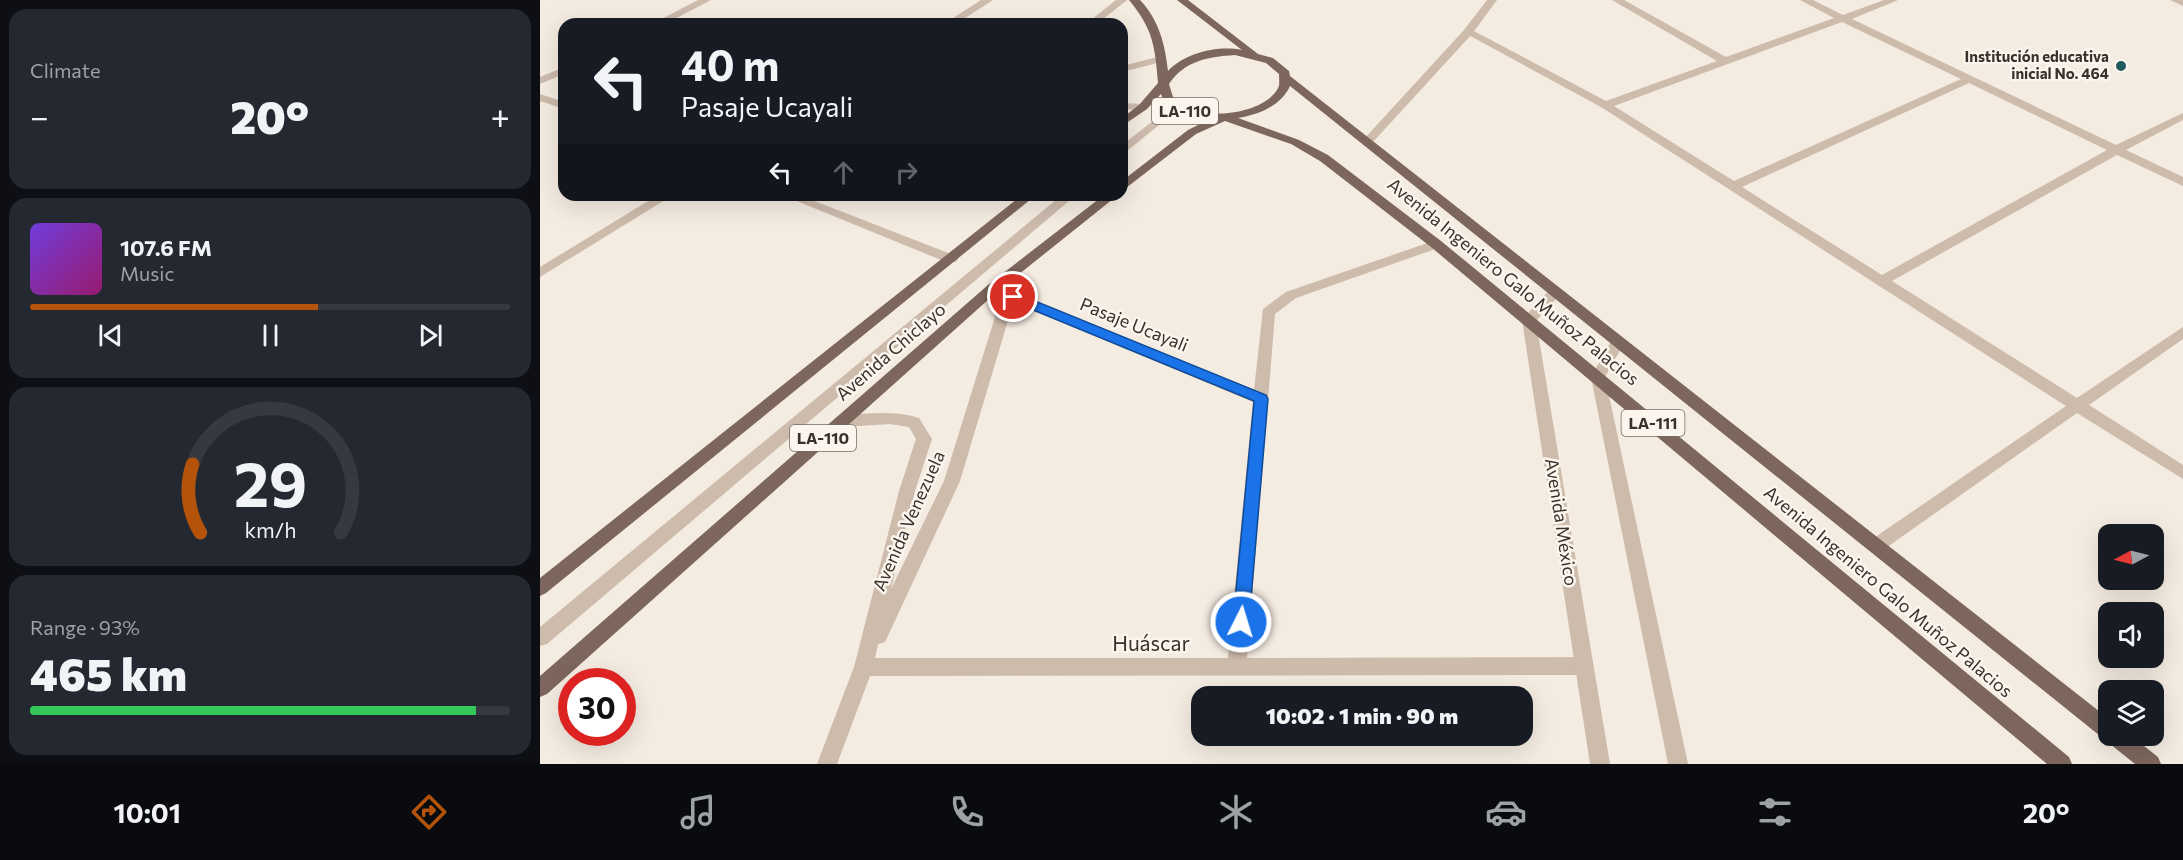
<!DOCTYPE html>
<html lang="en">
<head>
<meta charset="utf-8">
<style>
	:root { --surface:#171b24; --page:#242831; --text:#f1f3f6; --muted:#9ea1a6; --line:#363941; --accent:#b45309 }
	body { margin:0; font-family:Commissioner,sans-serif; background:var(--page); color:var(--text); height:100vh; display:flex; flex-direction:column; font-size:22px; white-space:nowrap }
	* { box-sizing:border-box; margin:0 }
	p { font-size:20px; color:var(--muted) }
	.icon { flex:none; width:33px; height:33px; fill:none; stroke:currentColor; stroke-width:2; stroke-linecap:round; stroke-linejoin:round }
	.map { position:relative; flex:1; overflow:hidden }
	.drawer { display:flex; flex-direction:column; gap:9px; padding:9px; background:#0d0f14; width:540px }
	.drawer>* { flex:none }
	.guide { position:absolute; left:18px; top:18px; width:570px; height:183px; border-radius:18px; box-shadow:0 6px 24px #0002; background:#171b24; color:var(--text); overflow:hidden }
	.needle { width:39px; rotate:263deg }
	.fabs { position:absolute; left:1558px; top:524px; display:grid; gap:12px }
	.fabs a { display:grid; place-items:center; width:66px; height:66px; border-radius:12px; background:var(--surface); box-shadow:0 6px 24px #0002; font-size:30px }
	.speed { position:absolute; left:18px; top:668px; display:flex; gap:12px; font-size:30px; font-weight:700; text-align:center }
	.speed>* { display:grid; place-content:center; width:78px; height:78px; border-radius:50%; background:var(--surface); box-shadow:0 6px 24px #0002; line-height:1 }
	.speed .limit { border:9px solid #d22; background:#fff; color:#111 }
	.pin { position:absolute; display:grid; place-items:center; width:51px; height:51px; color:#fff; margin:-26px; border:3px solid #fff; border-radius:50%; box-shadow:0 2px 6px #0007 }
	.me { position:absolute; width:66px; margin:-33px; rotate:5deg; stroke-linejoin:round; filter:drop-shadow(0 0 4px #0008) }
	.turn { display:flex; align-items:center; gap:21px; height:126px; padding:0 24px; font-size:27px }
	.turn .icon { width:78px; height:78px; stroke-width:2.5 }
	.turn b { display:block; font-size:42px; line-height:51px }
	.lanes { display:flex; align-items:center; height:57px; padding:0 24px; background:#0003; justify-content:center; gap:30px; direction:ltr }
	.lanes .off { opacity:.35 }
	.big { font-size:45px; font-weight:800; line-height:1.1 }
	.drawer .widget { flex:1; display:flex; flex-direction:column; justify-content:center; gap:9px; min-width:0; padding:0 21px; border-radius:18px; background:var(--page) }
	.drawer .dial { align-items:center; gap:0 }
	.dial svg { height:156px; overflow:visible; fill:none; stroke:var(--line); stroke-width:7; stroke-linecap:round; text-anchor:middle }
	.dial text { fill:var(--text); stroke:none }
	.song { display:flex; align-items:center; gap:18px }
	.cover { width:72px; height:72px; border-radius:9px; background:linear-gradient(135deg,hsl(260 70% 55%),hsl(320 70% 35%)) }
	.played { height:6px; border-radius:3px; background:linear-gradient(90deg,var(--accent) 60%,var(--line) 60%) }
	.keys { display:flex; justify-content:space-around; direction:ltr }
	.heat { display:flex; justify-content:space-between; align-items:center; font-size:33px; direction:ltr }
	.charge { height:9px; border-radius:4px; background:linear-gradient(90deg,#34c759 93%,var(--line) 0) }
	.trip { position:absolute; left:651px; top:686px; width:342px; height:60px; border-radius:18px; background:var(--surface); box-shadow:0 6px 24px #0002; font-weight:800; line-height:60px; text-align:center }
	.tab-bar { display:flex; height:96px; justify-content:space-around; align-items:center; background:#090b0e; color:var(--muted) }
	.tab-bar .icon { width:42px; height:42px }
	.tab-bar .current { color:var(--accent) }
	.tab-bar b { font-size:27px; color:var(--text) }
	main { display:flex; flex:1; min-height:0 }
	.map>svg:first-child { display:block }
	.lines { fill:none; stroke-linecap:round; stroke-linejoin:round }
	.service { fill:#cdbbac; fill-rule:evenodd }
	.minor { fill:#cdbbac; fill-rule:evenodd }
	.tertiary { fill:#cdbbac; fill-rule:evenodd }
	.primary { fill:#7d675c; fill-rule:evenodd }
	.route { fill:#1a73e8; stroke:#114b97; stroke-width:1.5 }
	.poi-dot { fill:#1f5a5e; stroke:#fbf5ee; stroke-width:2 }
	.labels { text-anchor:middle; stroke-width:5; stroke-linejoin:round; paint-order:stroke }
	.far-poi-label { font-size:15px; font-weight:bold; fill:#3b302b; stroke:#fbf5ee; text-anchor:end }
	.shield { fill:#fbf5ee; stroke:#756b66; stroke-width:1.5 }
	.shield-label { font-size:16px; font-weight:bold; fill:#3b302b }
	.street-label { font-size:18px; fill:#3b302b; stroke:#fbf5ee }
	.near-street-label { font-size:21px; fill:#3b302b; stroke:#fbf5ee }
</style>
</head>
<body>
<main>
<section class="drawer">
<div class="widget"><p>Climate</p>
<div class="heat"><a>−</a><b class="big">20°</b><a>+</a></div>
</div>
<div class="widget">
<div class="song"><i class="cover"></i><div><b>107.6 FM</b><p>Music</p></div></div>
<div class="played"></div>
<div class="keys"><svg class="icon" aria-label="previous" viewBox="0 0 24 24"><path d="M18 5L8 12l10 7zM5 5v14"/></svg><svg class="icon" aria-label="pause" viewBox="0 0 24 24"><path d="M8 5v14M16 5v14"/></svg><svg class="icon" aria-label="next" viewBox="0 0 24 24"><path d="M6 5l10 7-10 7zM19 5v14"/></svg></div>
</div>
<div class="widget dial"><svg viewBox="0 0 100 80">
<path d="M14 69A42 42 0 1 1 86 69"/>
<path d="M14 69A42 42 0 0 1 10 34" stroke="#b45309"/>
<text x="50" y="56" font-size="32" font-weight="700">29</text>
<text x="50" y="72" font-size="11">km/h</text>
</svg></div>
<div class="widget"><p>Range · 93%</p><b class="big">465 km</b><div class="charge"></div></div>
</section>
<div class="map">
<svg width="1643" height="764" viewBox="0 0 1643 764">
	<rect width="100%" height="100%" fill="#f4ebe1"/>
	<g class="lines">
		<g class="service">
			<path d="M576 0H587L557 24H546Z"/>
			<path d="M621 56 625 57V61L582 72V66Z"/>
			<path d="M582 103 603 104 609 107 603 110 582 109Z"/>
		</g>
		<g class="minor">
			<path d="M158 0H171L125 24H112Z"/>
			<path d="M441 0H453L416 24H404Z"/>
			<path d="M1072 0H1084L1186 57 1294 18 1260 0H1273L1303 15 1344 0H1358L1312 19 1576 145 1643 113V120L1586 150 1643 177V186L1577 155 1352 281 1537 398 1643 327V339L1549 405 1643 465V479L1537 413 1343 550 1337 552 1331 550 1328 545 1331 540 1526 406 1061 107 923 32 932 30 1066 101 1177 61ZM1302 22 1421 79 1194 181 1074 106ZM1429 83 1567 150 1342 275 1202 187Z"/>
			<path d="M1630 0H1643V6Z"/>
			<path d="M24 67V74L0 84V77Z"/>
			<path d="M0 94 24 102V109L0 101Z"/>
			<path d="M118 195H133L0 277V267Z"/>
			<path d="M242 195H259L416 256 418 259 416 262H406Z"/>
			<path d="M896 240 901 241 903 244 901 247 756 298 735 314 707 658 1044 657 1051 660 1053 666 1051 672 1044 675 330 676 297 764H277L314 667 359 491 376 439 369 427 350 424 302 427 297 425 294 421 297 417 302 415C328 414 354 410 379 418L392 439 375 491 351 589 404 481 455 317 446 288 448 285H458L714 390 723 309 746 292ZM463 297 713 402 688 658H335L338 644 345 642 420 481 469 317Z"/>
		</g>
		<g class="tertiary">
			<path d="M947 0H957L932 34 832 143H824V139L924 30Z"/>
			<path d="M636 103 640 104V108L582 155V145Z"/>
			<path d="M522 195H536L7 644 0 646V627Z"/>
			<path d="M1016 286 1023 291 996 321 1070 764H1050L982 320 1011 288Z"/>
			<path d="M1079 335 1086 340 1065 377 1148 764H1128L1051 377 1074 336Z"/>
		</g>
		<g class="primary">
			<path d="M589 0H600C619 20 625 44 628 71 645 53 678 45 702 50L637 0H648L718 54 733 58 749 71 750 76 1569 719V735H1590L1618 757 1621 764H1595L750 86C741 106 718 115 698 118L759 140 788 155 901 241 1529 757 1532 764H1507L891 247 780 161 751 144 685 121 656 134 582 191V181L648 130 670 119C654 117 626 111 621 94L607 109 582 126V118L599 105 618 83C615 46 613 29 589 0ZM695 55 726 63 739 74C739 78 740 85 738 88 726 111 680 118 657 111 649 108 641 102 633 97L629 84C645 60 669 57 695 55Z"/>
			<path d="M482 195H496L6 593 0 596V578Z"/>
			<path d="M564 195H578L458 291 7 694 0 697V676L448 285Z"/>
		</g>
	</g>
	<path class="route" d="M473 292 726 395 728 399 709 622 707 627 701 629 695 627 693 622 714 401 469 300 467 297Z"/>
	<circle class="poi-dot" cx="1581" cy="66" r="6"/>
	<g class="labels">
		<g class="far-poi-label">
			<text x="1569" y="62">Institución educativa<tspan x="1569" dy="17">inicial No. 464</tspan></text>
		</g>
		<g class="shield">
			<rect x="612" y="98" width="66" height="26" rx="4.5"/>
			<rect x="1081.5" y="410" width="63" height="26" rx="4.5"/>
			<rect x="250" y="425" width="66" height="26" rx="4.5"/>
		</g>
		<g class="shield-label">
			<text x="645" y="117">LA-110</text>
			<text x="1113" y="429">LA-111</text>
			<text x="283" y="444">LA-110</text>
		</g>
		<g class="street-label">
			<text transform="translate(973 282) rotate(39)" y="6">Avenida Ingeniero Galo Muñoz Palacios</text>
			<text transform="translate(594 325) rotate(22)" y="6">Pasaje Ucayali</text>
			<text transform="translate(351 352) rotate(-41)" y="6">Avenida Chiclayo</text>
			<text transform="translate(369 521) rotate(-66)" y="6">Avenida Venezuela</text>
			<text transform="translate(1021 522) rotate(81)" y="6">Avenida México</text>
			<text transform="translate(1348 592) rotate(40)" y="6">Avenida Ingeniero Galo Muñoz Palacios</text>
		</g>
		<g class="near-street-label">
			<text x="611" y="651">Huáscar</text>
		</g>
	</g>
</svg>
<div class="fabs">
<a><svg class="needle" viewBox="-14 -14 28 28"><path d="M0-13l5 13h-10z" fill="#e53935"/><path d="M0 13l5-13h-10z" fill="#9ea1a6"/></svg></a>
<a><svg class="icon" aria-label="sound" viewBox="0 0 24 24"><path d="M4 9h4l5-4v14l-5-4H4zM17 9q2 3 0 6"/></svg></a>
<a><svg class="icon" aria-label="layers" viewBox="0 0 24 24"><path d="M12 4l9 5-9 5-9-5zM3 14l9 5 9-5"/></svg></a>
</div>
<div class="speed"><div class="limit">30</div></div>
<div class="pin" style="left:473px;top:297px;background:#d93025"><svg class="icon" aria-label="arrive" viewBox="0 0 24 24"><path d="M6 21V4h12l-3 4 3 4H6"/></svg></div>
<svg class="me" style="left:701px;top:622px" viewBox="-20 -20 40 40"><circle r="17" fill="#1a73e8" stroke="#fff" stroke-width="3"/><path d="M0-11L8 9 0 5-8 9z" fill="#fff"/></svg>
<div class="trip">10:02 · 1 min · 90 m</div>
<div class="guide">
<div class="turn"><svg class="icon" aria-label="left" viewBox="0 0 24 24"><path d="M17 20v-9H6M10 6l-5 5 5 5"/></svg><div><b>40 m</b>Pasaje Ucayali</div></div>
<div class="lanes"><svg class="icon" aria-label="left" viewBox="0 0 24 24"><path d="M17 20v-9H6M10 6l-5 5 5 5"/></svg><svg class="icon off" aria-label="ahead" viewBox="0 0 24 24"><path d="M12 20V5M6 11l6-6 6 6"/></svg><svg class="icon off" aria-label="right" viewBox="0 0 24 24"><path d="M7 20v-9h11M14 6l5 5-5 5"/></svg></div>
</div>
</div>
</main>
<nav class="tab-bar">
<b>10:01</b>
<svg class="icon current" aria-label="directions" viewBox="0 0 24 24"><path d="M12 3l9 9-9 9-9-9zM9 14v-3h6M13 9l2 2-2 2"/></svg>
<svg class="icon" aria-label="music" viewBox="0 0 24 24"><path d="M9 18V5l10-2v13"/><circle cx="6" cy="18" r="3"/><circle cx="16" cy="16" r="3"/></svg>
<svg class="icon" aria-label="phone" viewBox="0 0 24 24"><path d="M5 4h4l2 5-3 2q2 4 5 5l2-3 5 2v4C11 20 4 13 5 4z"/></svg>
<svg class="icon" aria-label="climate" viewBox="0 0 24 24"><path d="M12 3v18M4 7l16 10M4 17L20 7"/></svg>
<svg class="icon" aria-label="car" viewBox="0 0 24 24"><path d="M5 17H2v-5l4-1 3-4h7l3 4 3 1v5h-3M9 17h6M6 11h13"/><circle cx="7" cy="17" r="2"/><circle cx="17" cy="17" r="2"/></svg>
<svg class="icon" aria-label="filters" viewBox="0 0 24 24"><path d="M4 7h16M4 17h16"/><circle cx="9" cy="7" r="2"/><circle cx="15" cy="17" r="2"/></svg>
<b>20°</b>
</nav>
</body>
</html>
